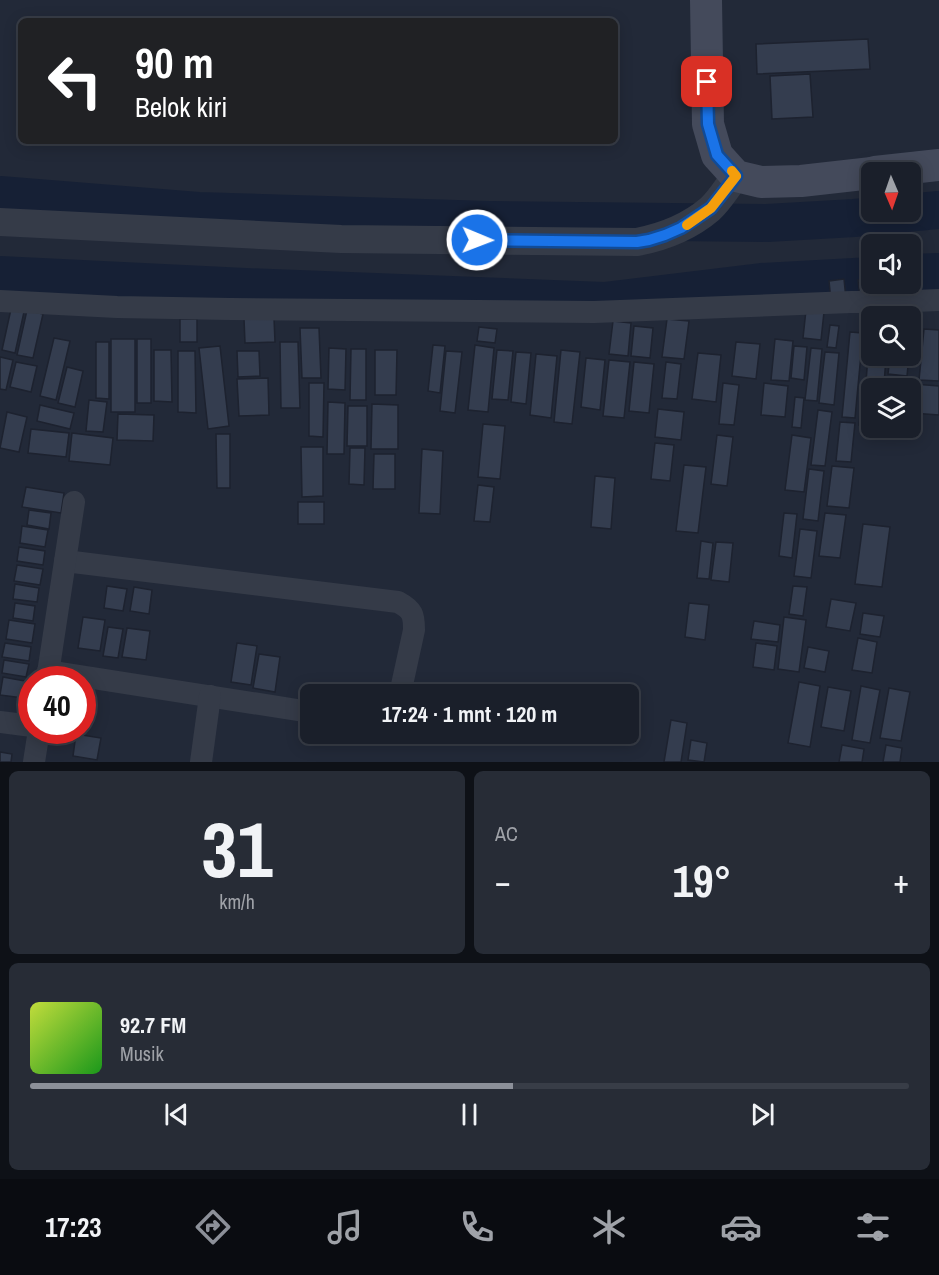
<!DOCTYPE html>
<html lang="id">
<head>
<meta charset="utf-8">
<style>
	:root { --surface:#1a1f2a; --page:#272c36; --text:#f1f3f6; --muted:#9fa2a8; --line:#383d47; --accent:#8c9099 }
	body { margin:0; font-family:"Archivo Narrow",sans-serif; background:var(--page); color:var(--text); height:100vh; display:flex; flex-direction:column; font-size:22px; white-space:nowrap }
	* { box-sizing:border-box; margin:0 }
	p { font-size:20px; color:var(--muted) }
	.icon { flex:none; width:33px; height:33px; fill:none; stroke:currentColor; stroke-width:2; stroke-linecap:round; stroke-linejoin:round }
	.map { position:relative; height:762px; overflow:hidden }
	.sheet { display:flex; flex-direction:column; gap:9px; padding:9px; background:#0e1117; flex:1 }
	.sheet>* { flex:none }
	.top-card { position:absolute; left:18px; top:18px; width:600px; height:126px; border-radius:9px; box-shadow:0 3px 15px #0003,0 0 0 2px var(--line); background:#202124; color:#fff; overflow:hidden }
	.needle { width:39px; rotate:178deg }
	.controls { position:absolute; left:861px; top:162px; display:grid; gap:12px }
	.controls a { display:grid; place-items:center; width:60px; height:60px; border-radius:9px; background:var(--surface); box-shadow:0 3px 15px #0003,0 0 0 2px var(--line); font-size:30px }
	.speed { position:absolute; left:18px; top:666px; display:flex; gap:12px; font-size:30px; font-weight:700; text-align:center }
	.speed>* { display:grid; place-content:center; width:78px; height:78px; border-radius:50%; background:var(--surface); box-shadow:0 3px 15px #0003,0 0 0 2px var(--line); line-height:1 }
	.speed .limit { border:9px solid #d22; background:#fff; color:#111 }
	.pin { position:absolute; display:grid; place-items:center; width:51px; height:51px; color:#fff; margin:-26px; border-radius:12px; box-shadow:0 3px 9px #0006 }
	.me { position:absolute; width:66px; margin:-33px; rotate:91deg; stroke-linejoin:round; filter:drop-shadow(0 0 4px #0008) }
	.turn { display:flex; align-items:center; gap:21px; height:126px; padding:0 18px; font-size:27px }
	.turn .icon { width:78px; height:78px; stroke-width:2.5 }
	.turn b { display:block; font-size:42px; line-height:51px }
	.big { font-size:45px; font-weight:800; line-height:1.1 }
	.sheet .card { flex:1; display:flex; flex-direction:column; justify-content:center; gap:9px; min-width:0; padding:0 21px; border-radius:9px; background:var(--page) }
	.sheet .dial { align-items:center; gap:0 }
	.dial b { font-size:78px; line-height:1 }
	.song { display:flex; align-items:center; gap:18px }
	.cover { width:72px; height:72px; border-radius:9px; background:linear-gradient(135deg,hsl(70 70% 55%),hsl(120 70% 35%)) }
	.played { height:6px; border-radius:3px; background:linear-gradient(90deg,var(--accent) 55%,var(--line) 55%) }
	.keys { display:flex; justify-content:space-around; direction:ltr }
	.heat { display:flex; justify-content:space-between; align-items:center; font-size:33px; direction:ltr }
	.sheet .tiles { flex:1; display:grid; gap:9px; grid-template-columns:1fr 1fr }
	.card:last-child { grid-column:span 2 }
	.trip { position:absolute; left:300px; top:684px; width:339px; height:60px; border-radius:9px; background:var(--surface); box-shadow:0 3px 15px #0003,0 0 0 2px var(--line); font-weight:800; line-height:60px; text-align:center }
	.dock { display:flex; height:96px; justify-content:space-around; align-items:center; background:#0a0c11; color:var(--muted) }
	.dock .icon { width:42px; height:42px }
	.dock .selected { color:var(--accent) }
	.dock b { font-size:27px; color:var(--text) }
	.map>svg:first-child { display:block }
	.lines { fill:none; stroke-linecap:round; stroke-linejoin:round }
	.river { stroke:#162035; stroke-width:38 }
	.building { fill:#343d4f; stroke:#1d222f; stroke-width:1.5 }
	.minor { stroke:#353b48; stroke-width:22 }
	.tertiary { stroke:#353b48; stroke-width:28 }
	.secondary { stroke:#444a5b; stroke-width:32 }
	.route-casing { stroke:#114b97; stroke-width:15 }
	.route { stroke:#1a73e8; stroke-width:10 }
	.slow { stroke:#f59e0b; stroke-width:10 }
</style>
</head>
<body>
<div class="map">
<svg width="939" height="762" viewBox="0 0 939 762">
	<rect width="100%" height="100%" fill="#222938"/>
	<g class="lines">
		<g class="river">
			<path d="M0 195 198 211 489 220 767 223 854 218 939 210"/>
			<path d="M910 273 939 272"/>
			<path d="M0 275 245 287 604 301 761 282 872 276"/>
		</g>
	</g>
	<g class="building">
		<path d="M868 39 870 69 757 74 756 44Z"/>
		<path d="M810 74 813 117 772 119 770 76Z"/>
		<path d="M872 278V284H880L881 298 860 300 858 280Z"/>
		<path d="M844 279 846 299 831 301 829 281Z"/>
		<path d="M11 309 24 312 15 353 2 350Z"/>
		<path d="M27 310 43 314 33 358 17 355Z"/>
		<path d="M806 310 824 312 821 340 803 338Z"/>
		<path d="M274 318 275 342 245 343 244 319Z"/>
		<rect x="180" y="319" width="17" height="23"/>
		<path d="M667 319 689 321 684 359 662 357Z"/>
		<path d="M613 321 631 323 628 356 609 354Z"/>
		<path d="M830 325 839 326 836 348 827 347Z"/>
		<path d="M634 326 653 328 650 358 631 356Z"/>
		<path d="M479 327 497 329 495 343 477 341Z"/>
		<path d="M300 328H319L321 378H302Z"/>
		<path d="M924 329 939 330V381L919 380Z"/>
		<path d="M850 332 863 333 855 418 842 417Z"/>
		<path d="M54 338 70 341 56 400 40 396Z"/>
		<rect x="111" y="339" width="24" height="73"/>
		<rect x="137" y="339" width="14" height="64"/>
		<path d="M775 339 793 341 789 381 771 380Z"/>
		<path d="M96 342H109V399L96 398Z"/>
		<path d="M280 342H298L300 408H281Z"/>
		<path d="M736 342 760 344 756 379 732 376Z"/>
		<path d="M433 345 445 346 440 393 428 391Z"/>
		<path d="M475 345 494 348 488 412 468 410Z"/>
		<path d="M220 346 229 426 208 429 199 348Z"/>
		<path d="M794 346 807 347 804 380 791 378Z"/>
		<path d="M329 348 346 349 345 390 328 389Z"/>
		<path d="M811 348 822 349 817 401 805 400Z"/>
		<path d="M351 349H366V400H350Z"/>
		<path d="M154 350H171L172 402 154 401Z"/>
		<path d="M375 350H397L396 395H375Z"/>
		<path d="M497 350 513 351 508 400 492 399Z"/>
		<path d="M561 350 580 352 572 424 554 422Z"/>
		<path d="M178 351H195L196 413 178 412Z"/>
		<path d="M237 351H259L260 376 238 377Z"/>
		<path d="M446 351 462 352 455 413 440 411Z"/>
		<path d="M516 352 531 353 526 404 511 402Z"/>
		<path d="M825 352 839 353 834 405 819 403Z"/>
		<path d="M698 353 721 355 716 402 692 399Z"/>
		<path d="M536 354 557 356 551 418 530 415Z"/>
		<path d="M868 356 886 358 884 384 866 382Z"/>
		<path d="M890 356H909L907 376 888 374Z"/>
		<path d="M0 357 13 360 6 390 0 389Z"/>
		<path d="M586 358 605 360 600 410 581 407Z"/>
		<path d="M609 360 630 362 624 418 603 416Z"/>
		<path d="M16 362 37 366 31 392 10 387Z"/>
		<path d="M634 362 654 364 649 413 629 411Z"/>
		<path d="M666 362 681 364 677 399 662 398Z"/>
		<path d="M67 367 83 371 75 407 58 403Z"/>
		<path d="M268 378 269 415 239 416 237 379Z"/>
		<path d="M892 380 909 381V388H892Z"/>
		<path d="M309 383H324L323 437 309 436Z"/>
		<path d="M723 383 739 385 734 425 719 424Z"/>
		<path d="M764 383 788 386 785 417 761 415Z"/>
		<path d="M914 384 939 386V415L912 413Z"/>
		<path d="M862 388 872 389V426L859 425Z"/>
		<path d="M795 397 804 398 801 428 792 427Z"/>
		<path d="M89 400 107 402 103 432 86 431Z"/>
		<path d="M328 402 345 403 344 454H327Z"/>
		<path d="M372 404 398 405V449H371Z"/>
		<path d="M40 405 74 413 70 429 37 421Z"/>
		<path d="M348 406H367V446H347Z"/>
		<path d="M658 409 684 412 681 440 655 437Z"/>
		<path d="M818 410 832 412 825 466 811 465Z"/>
		<path d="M7 412 27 417 19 452 0 448Z"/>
		<path d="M118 414 154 415 153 441 117 440Z"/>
		<path d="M840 422 855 423 851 462 836 461Z"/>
		<path d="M483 424 505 426 500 479 478 477Z"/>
		<path d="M31 429 69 433 66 457 28 453Z"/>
		<path d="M72 433 113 438 110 465 69 461Z"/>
		<path d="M216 434H230V488H217Z"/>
		<path d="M717 435 733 437 727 486 711 484Z"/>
		<path d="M792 435 811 438 804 492 785 490Z"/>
		<path d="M655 443 674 445 670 481 651 479Z"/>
		<path d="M301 447H323V496L302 497Z"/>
		<path d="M350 448H365L364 485 349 484Z"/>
		<path d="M422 449 443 451 440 514 419 513Z"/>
		<path d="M374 454H395V489H373Z"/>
		<path d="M684 465 706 467 698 533 676 531Z"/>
		<path d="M832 466 854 468 849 508 827 506Z"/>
		<path d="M809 469 824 471 818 521 803 519Z"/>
		<path d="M595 476 615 478 611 529 591 527Z"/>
		<path d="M478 485 494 487 490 522 474 521Z"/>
		<path d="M26 487 64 493 61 513 22 507Z"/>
		<rect x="298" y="502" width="26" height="22"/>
		<path d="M29 510 51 513 49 529 27 525Z"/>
		<path d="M784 513 797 514 792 558 779 556Z"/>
		<path d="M825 513 846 515 840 558 819 556Z"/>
		<path d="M863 524 890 527 882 587 855 584Z"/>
		<path d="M22 526 48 530 45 547 20 543Z"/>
		<path d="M800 529 817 531 811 578 794 576Z"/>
		<path d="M701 541 713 543 709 579 697 578Z"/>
		<path d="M716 542 733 543 729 582 711 580Z"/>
		<path d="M19 547 45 551 43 565 17 561Z"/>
		<path d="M17 565 43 569 40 585 14 581Z"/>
		<path d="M15 584 39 588 37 602 13 599Z"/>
		<path d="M107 586 127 589 123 611 104 608Z"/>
		<path d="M793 586 807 587 803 616 789 614Z"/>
		<path d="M134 587 152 590 149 614 130 611Z"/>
		<path d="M831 599 856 603 850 631 826 627Z"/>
		<path d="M15 603 35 606 33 621 13 618Z"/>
		<path d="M689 603 709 605 705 640 685 637Z"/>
		<path d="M863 613 884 616 880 637 860 634Z"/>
		<path d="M83 617 105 620 100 651 78 648Z"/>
		<path d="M784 617 806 620 799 672 778 669Z"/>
		<path d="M9 620 35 624 32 643 6 639Z"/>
		<path d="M754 621 780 625 778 642 751 639Z"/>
		<path d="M108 627 123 629 118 658 103 656Z"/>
		<path d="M127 628 150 631 146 660 122 657Z"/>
		<path d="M858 638 877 642 872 673 852 670Z"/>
		<path d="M5 643 31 647 29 661 2 657Z"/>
		<path d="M237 643 257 646 251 685 231 682Z"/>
		<path d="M756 643 777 646 774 670 753 667Z"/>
		<path d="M808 647 829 651 825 672 804 668Z"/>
		<path d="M259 654 280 657 275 692 253 688Z"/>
		<path d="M4 660 29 664 26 677 2 673Z"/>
		<path d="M3 677 25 681 23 698 0 695Z"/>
		<path d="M799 682 820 686 810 747 788 743Z"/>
		<path d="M861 686 880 690 870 743 852 740Z"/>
		<path d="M828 687 851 691 844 731 821 727Z"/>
		<path d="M889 688 910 692 901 741 880 738Z"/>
		<path d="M671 720 687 723 681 762H664Z"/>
		<path d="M76 734 101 738 97 760 73 756Z"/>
		<path d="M691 740 707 743 704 762 688 760Z"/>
		<path d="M842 745 864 749 862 762H839Z"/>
		<path d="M886 745 902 748 900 762H883Z"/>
		<path d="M0 752 12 754 11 762H0Z"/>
	</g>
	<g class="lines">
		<g class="minor">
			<path d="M0 301 117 307 230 309 594 312 851 302H891L939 300"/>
			<path d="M65 561 398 602C413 610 414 615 414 630L400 694"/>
			<path d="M48 671 310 712"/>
			<path d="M47 680 74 502"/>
			<path d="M0 722 32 726"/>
			<path d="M34 762 39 730"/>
			<path d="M201 762 210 696"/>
		</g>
		<path class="tertiary" d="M0 222 341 239 637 242C663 237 689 227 710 209 720 200 728 186 736 176"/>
		<g class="secondary">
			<path d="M706 0 708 124 717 155 736 176 761 182 801 181 872 173"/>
			<path d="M875 172 939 165"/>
		</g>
	</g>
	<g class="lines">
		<defs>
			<path id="route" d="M477 240 637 242 649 240 665 235 681 228 711 208 736 176 717 155 708 124 707 82"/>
		</defs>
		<use href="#route" class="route-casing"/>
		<use href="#route" class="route"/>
		<path class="slow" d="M687 225 711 208 736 176 732 171"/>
	</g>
</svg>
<div class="controls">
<a><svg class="needle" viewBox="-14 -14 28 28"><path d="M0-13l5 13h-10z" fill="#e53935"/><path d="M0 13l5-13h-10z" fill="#9fa2a8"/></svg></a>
<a><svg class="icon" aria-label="sound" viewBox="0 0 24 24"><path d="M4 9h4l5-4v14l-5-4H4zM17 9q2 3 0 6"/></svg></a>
<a><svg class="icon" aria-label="search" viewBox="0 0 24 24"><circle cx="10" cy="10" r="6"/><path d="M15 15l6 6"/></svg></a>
<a><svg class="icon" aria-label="layers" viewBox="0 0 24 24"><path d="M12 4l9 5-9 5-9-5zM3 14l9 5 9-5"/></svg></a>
</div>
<div class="speed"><div class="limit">40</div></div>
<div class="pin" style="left:707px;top:82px;background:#d93025"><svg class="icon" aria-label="arrive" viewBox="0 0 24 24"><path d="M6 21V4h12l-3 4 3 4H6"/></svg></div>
<svg class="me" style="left:477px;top:240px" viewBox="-20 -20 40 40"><circle r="17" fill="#1a73e8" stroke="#fff" stroke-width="3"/><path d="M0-11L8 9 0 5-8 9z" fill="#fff"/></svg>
<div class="trip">17:24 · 1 mnt · 120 m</div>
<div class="top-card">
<div class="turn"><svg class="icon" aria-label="left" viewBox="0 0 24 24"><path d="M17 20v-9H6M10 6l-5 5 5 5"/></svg><div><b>90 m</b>Belok kiri</div></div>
</div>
</div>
<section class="sheet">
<div class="tiles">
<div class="card dial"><b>31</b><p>km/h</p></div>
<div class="card"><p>AC</p>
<div class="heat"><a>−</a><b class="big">19°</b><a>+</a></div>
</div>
<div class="card">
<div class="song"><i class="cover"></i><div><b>92.7 FM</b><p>Musik</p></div></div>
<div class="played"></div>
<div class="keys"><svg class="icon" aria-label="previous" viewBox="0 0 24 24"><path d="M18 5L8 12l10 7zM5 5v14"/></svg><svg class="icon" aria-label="pause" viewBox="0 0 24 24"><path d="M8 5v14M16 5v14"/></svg><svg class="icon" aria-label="next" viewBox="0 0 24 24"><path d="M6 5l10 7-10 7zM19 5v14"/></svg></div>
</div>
</div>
</section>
<nav class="dock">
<b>17:23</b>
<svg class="icon selected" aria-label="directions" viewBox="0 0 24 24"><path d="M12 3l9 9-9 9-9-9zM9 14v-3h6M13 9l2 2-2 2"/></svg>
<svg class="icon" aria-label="music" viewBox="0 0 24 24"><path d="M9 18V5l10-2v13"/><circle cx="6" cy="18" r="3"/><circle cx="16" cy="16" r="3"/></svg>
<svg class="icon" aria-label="phone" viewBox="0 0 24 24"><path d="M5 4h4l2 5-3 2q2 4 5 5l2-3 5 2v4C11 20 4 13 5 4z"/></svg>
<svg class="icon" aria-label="climate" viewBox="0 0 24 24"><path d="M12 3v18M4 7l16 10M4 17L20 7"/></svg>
<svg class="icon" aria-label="car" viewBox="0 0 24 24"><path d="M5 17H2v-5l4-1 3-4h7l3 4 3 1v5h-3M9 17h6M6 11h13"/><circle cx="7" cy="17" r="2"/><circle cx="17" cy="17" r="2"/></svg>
<svg class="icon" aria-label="filters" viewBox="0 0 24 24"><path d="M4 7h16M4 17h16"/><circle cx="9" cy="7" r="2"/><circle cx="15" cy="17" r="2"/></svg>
</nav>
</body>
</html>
